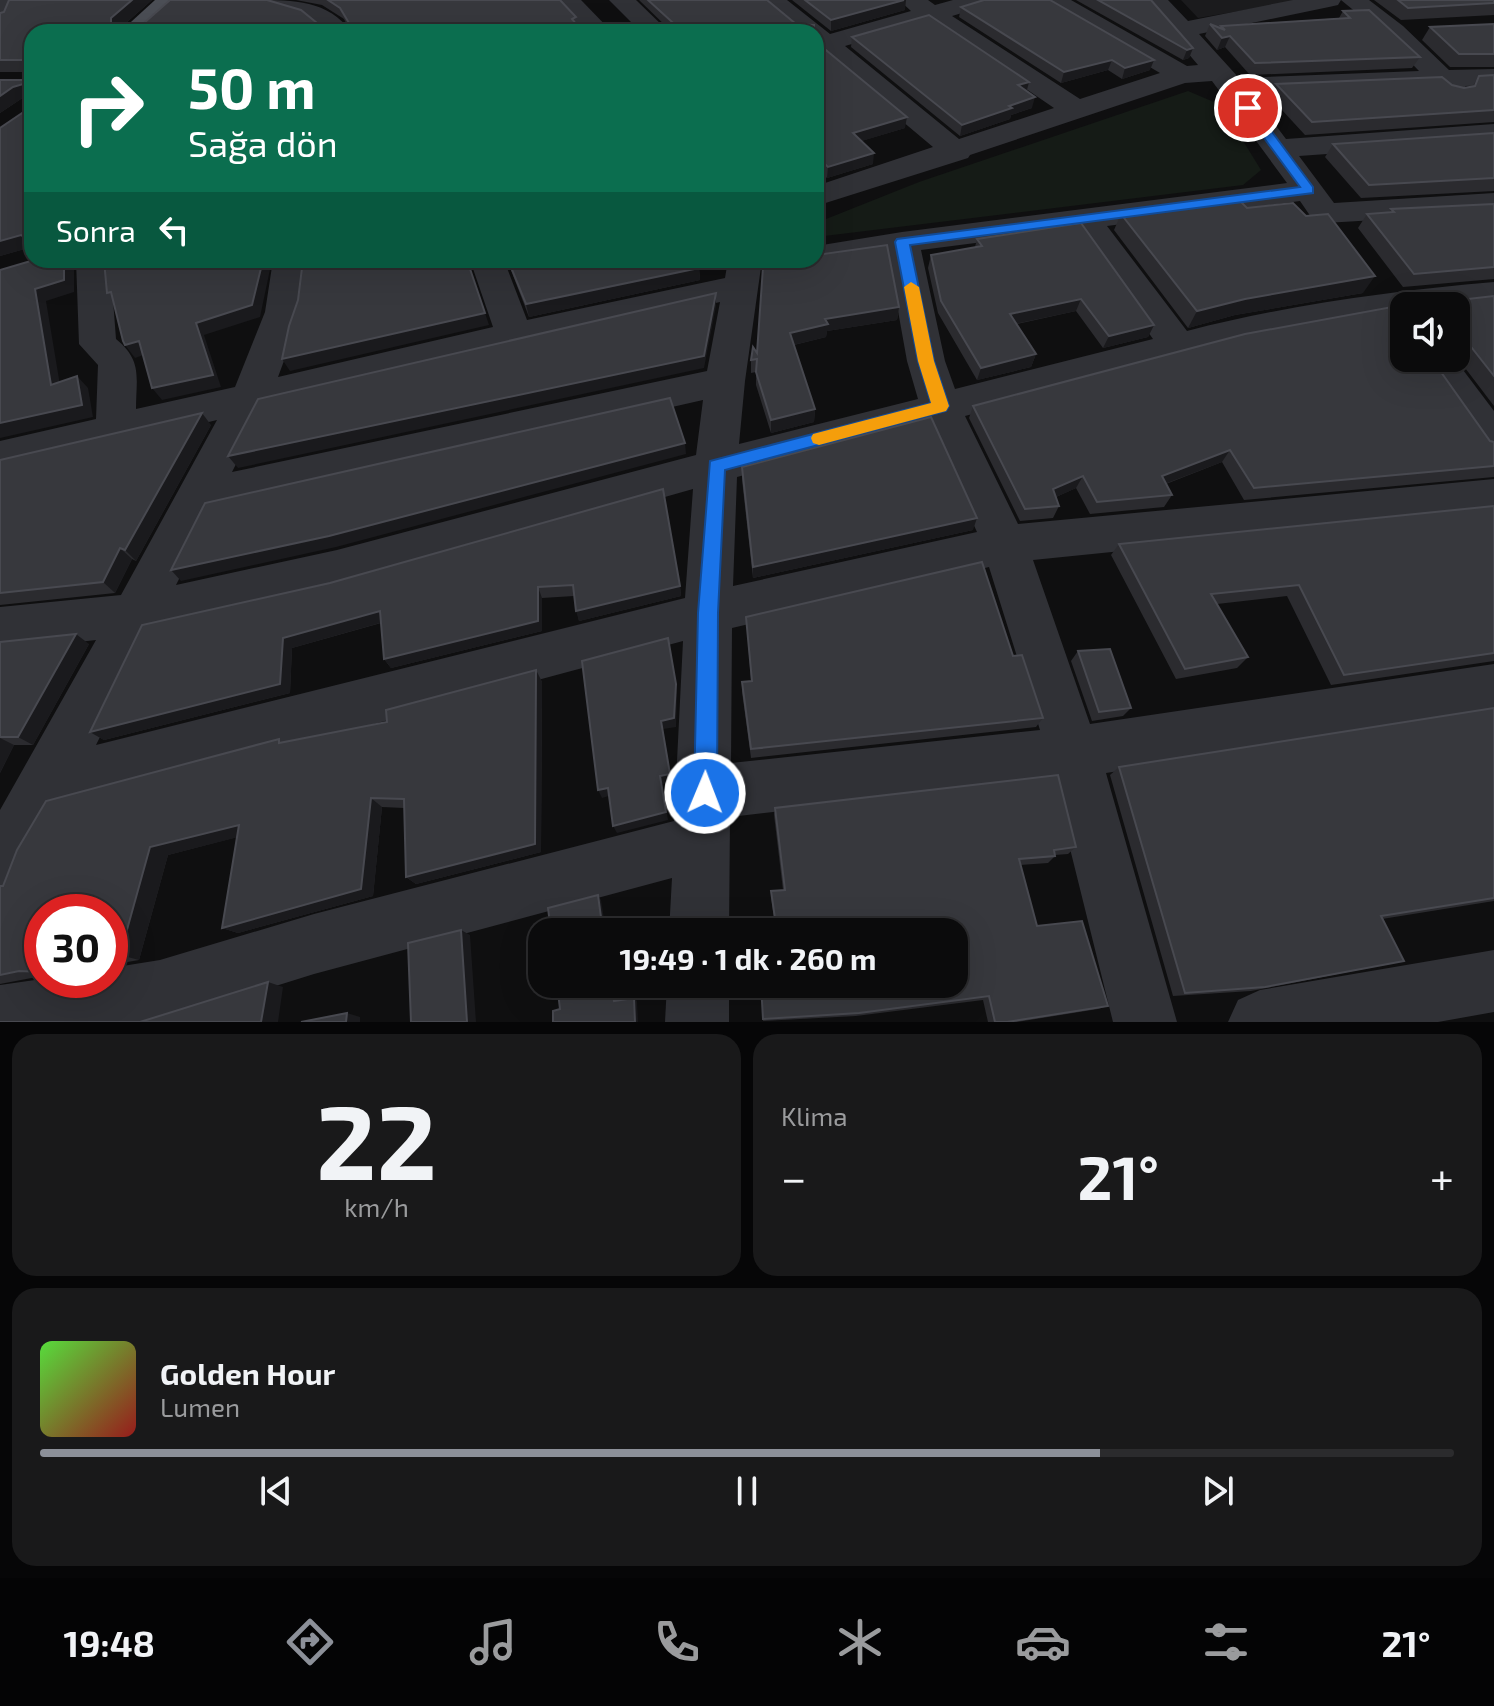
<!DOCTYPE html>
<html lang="tr">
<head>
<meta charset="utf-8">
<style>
	:root { --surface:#0b0b0c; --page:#19191a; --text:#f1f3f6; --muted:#9a9b9d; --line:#2b2b2d; --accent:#8c9099 }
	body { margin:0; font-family:"Exo 2",sans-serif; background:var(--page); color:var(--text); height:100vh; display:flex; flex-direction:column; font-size:30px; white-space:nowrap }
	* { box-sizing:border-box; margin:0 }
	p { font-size:26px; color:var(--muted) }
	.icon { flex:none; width:44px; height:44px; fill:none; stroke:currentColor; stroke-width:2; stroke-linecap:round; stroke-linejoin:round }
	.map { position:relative; height:1022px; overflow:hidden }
	.panel { display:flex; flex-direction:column; gap:12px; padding:12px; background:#060607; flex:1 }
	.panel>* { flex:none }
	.banner { position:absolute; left:24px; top:24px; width:800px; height:244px; border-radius:24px; box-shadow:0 8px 32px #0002,0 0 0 2px var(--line); background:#0b6e4f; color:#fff; overflow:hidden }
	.fabs { position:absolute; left:1390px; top:292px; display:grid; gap:16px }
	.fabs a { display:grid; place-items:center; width:80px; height:80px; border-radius:16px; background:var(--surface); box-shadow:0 8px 32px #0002,0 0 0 2px var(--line); font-size:40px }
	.speed { position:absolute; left:24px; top:894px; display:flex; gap:16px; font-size:40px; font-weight:700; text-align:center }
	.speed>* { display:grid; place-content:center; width:104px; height:104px; border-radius:50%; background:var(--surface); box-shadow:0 8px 32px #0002,0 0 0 2px var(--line); line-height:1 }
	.speed .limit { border:12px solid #d22; background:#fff; color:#111 }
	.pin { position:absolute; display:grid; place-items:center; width:68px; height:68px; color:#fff; margin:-34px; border:4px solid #fff; border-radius:50%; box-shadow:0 2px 8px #0007 }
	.me { position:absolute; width:88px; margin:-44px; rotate:1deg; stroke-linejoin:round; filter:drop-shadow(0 0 6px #0008) }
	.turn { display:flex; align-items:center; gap:28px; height:168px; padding:0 32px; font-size:36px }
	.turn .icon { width:104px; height:104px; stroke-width:2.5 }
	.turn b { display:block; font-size:56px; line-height:68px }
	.then { display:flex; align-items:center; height:76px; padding:0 32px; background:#0003; gap:16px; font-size:30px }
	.big { font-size:60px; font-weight:700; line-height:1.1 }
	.panel .tile { flex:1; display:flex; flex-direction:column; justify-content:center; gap:12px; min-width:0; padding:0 28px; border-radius:24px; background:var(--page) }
	.panel .dial { align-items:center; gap:0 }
	.dial b { font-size:104px; line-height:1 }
	.song { display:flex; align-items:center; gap:24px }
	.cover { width:96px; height:96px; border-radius:12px; background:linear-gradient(135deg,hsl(110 70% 55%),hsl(0 70% 35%)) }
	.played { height:8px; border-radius:4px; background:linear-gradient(90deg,var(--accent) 75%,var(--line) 75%) }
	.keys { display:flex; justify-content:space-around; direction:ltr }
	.heat { display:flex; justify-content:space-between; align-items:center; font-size:44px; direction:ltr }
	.panel .tiles { flex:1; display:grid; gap:12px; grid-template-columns:1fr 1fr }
	.tile:last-child { grid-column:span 2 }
	.trip { position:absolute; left:528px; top:918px; width:440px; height:80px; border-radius:24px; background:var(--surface); box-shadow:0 8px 32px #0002,0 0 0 2px var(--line); font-weight:700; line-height:80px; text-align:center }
	.tab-bar { display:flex; height:128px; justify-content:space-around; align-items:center; background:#040405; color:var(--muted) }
	.tab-bar .icon { width:56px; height:56px }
	.tab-bar .active { color:var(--accent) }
	.tab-bar b { font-size:36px; color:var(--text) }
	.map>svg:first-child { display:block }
	.built { fill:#1b1b1d }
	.green { fill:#151b16 }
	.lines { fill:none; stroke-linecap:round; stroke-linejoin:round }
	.minor { fill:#303136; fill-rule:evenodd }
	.major { fill:#4b4e55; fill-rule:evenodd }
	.wall { fill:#2b2b2f }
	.shaded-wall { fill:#1a1a1d }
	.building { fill:#37383d; stroke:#484950; stroke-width:2 }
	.route { fill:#1a73e8; stroke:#114b97; stroke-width:2 }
	.slow { fill:#f59e0b }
</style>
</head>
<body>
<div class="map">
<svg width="1494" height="1022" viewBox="0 0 1494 1022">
	<rect width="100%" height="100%" fill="#0f0f10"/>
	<path class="built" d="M1181 0H1305L1198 18Z"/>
	<path class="green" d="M1188 91 1221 105 1261 170 1243 185 816 237V223L919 182Z"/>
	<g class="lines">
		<g class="minor">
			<path d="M0 0H21L9 22 0 25Z"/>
			<path d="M258 0C292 0 329 0 351 32H322L307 19 261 5Z"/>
			<path d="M555 0H581L612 32H585Z"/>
			<path d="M609 0H636L669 32H641Z"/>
			<path d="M759 0H787L830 34 911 11 899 0H928L935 5 953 0H992L989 5 952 16 1080 99 1160 73 1044 5 1041 0H1071L1187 66 1198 65 1143 0H1168L1188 21 1293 0H1369L1403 26 1449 70 1494 69V85L1465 86 1468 91 1464 97C1450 100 1444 97 1435 87L1252 94 1286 139 1494 124V142L1299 156 1334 203 1494 193V213L1325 223 1313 220 1300 201 1107 226 1187 331C1288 305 1390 291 1494 282V306L1456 309V306H1404V314L1236 344 965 416 1018 524 1494 479V513L1033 560 1090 724 1494 664V712L1106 773 1177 1022H1113L1053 780 730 817 729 932H669L672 878 314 974 160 1022H0V985L42 979 110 980V968L160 960 314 914 674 821 683 641 64 807 20 883 0 892V810L96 640 0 651V607L121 595 217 420 0 473V441L96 419 98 365 79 344 76 260H110L116 339C143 361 136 378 136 409L235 387 265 312 273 260H307L302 312 278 377 493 327 470 260H504L527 320 725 278 728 260H762L745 381 739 444 918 399 907 361 888 255 816 268 804 265 801 260H816V246L902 232 1287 183 1212 81 1185 83 970 155 968 158 816 206V186L933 147 821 53 816 54V32H797ZM1341 0 1385 36 1419 71 1239 78 1199 34 1329 7 1338 5ZM928 22 1054 108 959 139 845 46ZM1076 230 1153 339 955 389 945 361 921 250ZM720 302 707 371 232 472 264 409ZM703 400 696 455 337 550 176 585 213 511ZM929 426 977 532 733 586 737 477ZM693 489 685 598 96 745 152 632 337 590ZM989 567 1040 730 731 763 732 628Z"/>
			<path d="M1414 358H1454L1494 411V457L1479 452Z"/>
			<path d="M1494 950V1012L1438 1022H1228L1238 1000 1260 990Z"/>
			<path d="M667 984H729V1022H665Z"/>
		</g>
		<path class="major" d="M155 0H186L148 32H120Z"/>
	</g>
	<g class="wall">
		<path d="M9 0H152L126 23H346L344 19 322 5 296 0H560L578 26 32 32V253L28 248 0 256 3 127 25 111 26 98 21 99 0 113V80H26V72H0V13L4 12Z"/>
		<path d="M639 0H767L796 24 814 32H672Z"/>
		<path d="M792 0H904L905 10 831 31Z"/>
		<path d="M1076 0H1151L1193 48 1189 58 1183 60Z"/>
		<path d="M1374 0H1494V15L1401 20Z"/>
		<path d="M961 7 1150 70 1122 79 1108 70 1061 83 959 17Z"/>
		<path d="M1343 11 1420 57 1412 68 1250 75 1225 47 1217 50 1205 36 1210 24 1220 28 1221 26 1339 18Z"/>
		<path d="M1494 24V67H1450L1422 40 1430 27Z"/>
		<path d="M852 37 1029 82 1027 91 1032 108 1011 115 1010 119 960 136 851 47Z"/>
		<path d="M816 46 905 128 861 141 873 164 827 178 816 168Z"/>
		<path d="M1494 75V122L1305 135 1269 96 1276 84 1452 85 1464 88 1472 87 1479 76Z"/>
		<path d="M1494 133V191L1361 198 1325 157 1333 144Z"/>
		<path d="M1494 204V279L1403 287 1358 228 1367 214 1388 213 1391 209Z"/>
		<path d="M1247 208 1363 293 1235 315 1188 328 1114 230 1121 214Z"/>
		<path d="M977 239 1154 325 1148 337 1103 348 1076 311 1017 324 1036 354 1031 367 977 380 938 313 928 268 931 255 975 247Z"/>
		<path d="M507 260H694L699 268 700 280 529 317Z"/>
		<path d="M1418 296 1468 299 1494 296V406L1456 356V306H1409Z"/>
		<path d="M899 307 897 320 827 331 826 337 794 345 815 409 814 422 771 433 756 385V372L751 373V360L757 353Z"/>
		<path d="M1404 358 1490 441 1494 442V477L1244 500 1222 462 1166 484 1172 495 1164 507 1090 514 1076 488 1056 497 1059 506 1053 518 1020 521 969 418 973 406Z"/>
		<path d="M211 425 136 561 132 559 115 593 0 605V460Z"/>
		<path d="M742 467 973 530 753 578 742 480Z"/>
		<path d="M1494 506V661L1331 685 1287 596 1217 604 1248 657 1237 668 1176 679 1111 555 1119 544Z"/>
		<path d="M330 583 680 586 681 596 579 621 574 596 542 598V631L391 668 384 659 381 623 292 648 290 693 104 740 90 732Z"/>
		<path d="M746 617 1013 656 1043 718 1036 727 751 758 742 692V682L751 681Z"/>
		<path d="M0 642 89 644 33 745H14L0 773Z"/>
		<path d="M1078 651 1131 708 1123 716 1092 721 1071 661Z"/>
		<path d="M536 670 542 682 541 852 416 884 406 877 404 808 382 807 373 896 238 933 222 928 237 837 168 855 139 960 110 965V912H42V976L0 984V886H3L283 742 387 722Z"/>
		<path d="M1494 708V901L1382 919 1404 961 1251 991 1173 996 1110 775 1119 767Z"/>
		<path d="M775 808 1076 847 1068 854 1055 855V856L1048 863 1020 865 1037 926 1108 1006 1098 1009 1017 1022H988L983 1000 856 1016 763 1021 761 984 954 932H776L771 897V891L783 890 774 815Z"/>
	</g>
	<g class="shaded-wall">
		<path d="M132 0H152L118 30 111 23V18Z"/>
		<path d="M904 0H906L905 10 831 31V20Z"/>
		<path d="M1230 36 1225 47 1217 50 1222 38Z"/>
		<path d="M1193 48 1189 58 1183 60 1187 50Z"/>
		<path d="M1112 60 1108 70 1061 83 1064 72Z"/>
		<path d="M1154 60 1150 70 1122 79 1125 68Z"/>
		<path d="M1029 82 1026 93 1018 85Z"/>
		<path d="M23 84 31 96 21 99 0 113V96L13 87Z"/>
		<path d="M1035 97 1032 108 1011 115 1010 119 960 136 962 125Z"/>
		<path d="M907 117 905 128 852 144 853 133Z"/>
		<path d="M874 153 873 164 827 178 828 167Z"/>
		<path d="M21 235 30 245H25L28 248 0 256V241Z"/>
		<path d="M64 260H74V292L46 301 62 397 51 385 35 289Z"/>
		<path d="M263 260H272L260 317 204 335 221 387 162 400 152 388 196 323Z"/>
		<path d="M699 268 700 280 529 317 526 304Z"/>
		<path d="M1375 276 1363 293 1235 315 1188 328 1197 311 1245 299Z"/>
		<path d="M716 293V306L704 368 238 468 228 456Z"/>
		<path d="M1081 299 1076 311 1006 326 1010 314Z"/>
		<path d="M899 307 897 320 827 331 826 337 789 346 790 333 825 319Z"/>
		<path d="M485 313 489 325 290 371 282 359Z"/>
		<path d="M1154 325 1148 337 1103 348 1109 336Z"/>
		<path d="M139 341 149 353 135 358 125 345Z"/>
		<path d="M1036 354 1031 367 977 380 981 368Z"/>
		<path d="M77 376 88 388 93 417 0 438V423Z"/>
		<path d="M815 409 814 422 771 433V420Z"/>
		<path d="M202 413 211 425 136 561 125 550Z"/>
		<path d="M685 443 686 454 336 547 181 581 171 570Z"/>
		<path d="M1230 450 1222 462 1154 488 1162 476Z"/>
		<path d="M1083 476 1076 488 1047 501 1053 489Z"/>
		<path d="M977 518 973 530 753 578V567Z"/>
		<path d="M120 548 132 559 115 593 103 582Z"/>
		<path d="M680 586 681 596 579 621 576 611Z"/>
		<path d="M538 587 542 598V631L391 668 384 659Z"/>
		<path d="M380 611 387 621 292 648 290 693 104 740 90 732 283 638Z"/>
		<path d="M76 634 89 644 33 745 18 737Z"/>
		<path d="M536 670 542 682 541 852 416 884 406 877Z"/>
		<path d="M676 684 677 693 676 727 663 729 672 782 662 784 668 820 617 833 613 826 660 776 661 721Z"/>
		<path d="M0 738 14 745 0 773Z"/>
		<path d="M608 788 612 795 602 798 598 790Z"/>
		<path d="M371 798 382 807 373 896 238 933 222 928Z"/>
		<path d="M239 825 254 833 168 855 139 960 120 955 150 847Z"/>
		<path d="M598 895 601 900 606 932H603Z"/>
		<path d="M461 930 470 935 476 1022H467Z"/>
		<path d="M268 982 283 987 278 1022H261Z"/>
		<path d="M611 984H614L617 1004 614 1001Z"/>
		<path d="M634 998 637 1001 638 1022H635Z"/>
		<path d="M347 1013 360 1017V1022H346Z"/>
	</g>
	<g class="building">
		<path d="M9 0H132L111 18V23H144L170 0H267L301 10 317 23H349L340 8 328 0H560L576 17 572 19 583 32H32V246L25 245V238L21 235 0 241V128L25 111 27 87 23 84 13 87 0 96V80H26V60H0V13L4 12Z"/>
		<path d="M648 0H767L796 24 814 25V32H683Z"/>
		<path d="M805 0H904L831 20Z"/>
		<path d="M984 0H1050L1154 60 1125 68 1112 60 1064 72 961 7Z"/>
		<path d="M1098 0H1151L1193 48 1187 50Z"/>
		<path d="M1398 0H1494V3L1408 8Z"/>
		<path d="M1369 10 1420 57 1255 63 1230 36 1222 38 1210 24 1225 30 1221 26 1350 18 1343 11Z"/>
		<path d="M929 15 1029 82 1018 85 1035 97 1009 106 1012 108 962 125 852 37Z"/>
		<path d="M1494 24V54H1459L1430 27Z"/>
		<path d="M816 46H821L907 117 853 133 874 153 828 167 816 156Z"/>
		<path d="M1494 75V110L1312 122 1276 84 1442 77 1452 85 1464 88 1475 86 1479 76Z"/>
		<path d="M1494 133V178L1369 185 1333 144Z"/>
		<path d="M1236 197 1247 208 1293 203 1306 216 1328 214 1375 276 1245 299 1197 311 1121 214Z"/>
		<path d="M1494 204V267L1414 274 1367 214 1394 212 1391 209Z"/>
		<path d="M1081 223 1154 325 1109 336 1081 299 1010 314 1036 354 981 368 941 301 931 255 982 246 977 239Z"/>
		<path d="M887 245 899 307 825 319 828 324 790 333 815 409 771 420 756 372 757 359 751 360 753 347 757 353 763 267 794 260H816V255Z"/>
		<path d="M34 260H64V280L35 289 51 385 77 376 82 405 0 423V270Z"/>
		<path d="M104 260H263L252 305 196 323 213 375 152 388 139 341 125 345 123 341 111 292 107 293Z"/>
		<path d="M303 260H467L485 313 282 359 289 326 298 300Z"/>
		<path d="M508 260H694L699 268 526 304Z"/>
		<path d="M716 293 704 356 228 456 258 399Z"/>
		<path d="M1418 296H1464L1468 299 1494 296V376L1468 343H1456V306H1417Z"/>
		<path d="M1392 307 1401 318H1404V358H1431L1490 441 1494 442V466L1254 488 1230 450 1162 476 1172 495 1097 502 1083 476 1053 489 1059 506 1025 509 973 406 1245 334Z"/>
		<path d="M670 398 685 443 329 536 171 570 205 503Z"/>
		<path d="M202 413 125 550 120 548 103 582 0 593V460Z"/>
		<path d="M931 417 977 518 753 567 742 467Z"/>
		<path d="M663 489 680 586 576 611 573 585 538 587V621L384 659 380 611 283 638 280 684 90 732 142 625 330 583Z"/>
		<path d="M1494 506V653L1344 675 1299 585 1211 594 1248 657 1185 669 1119 544Z"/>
		<path d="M982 562 1013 656 1022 655 1043 718 751 749 742 682 752 681 746 617Z"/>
		<path d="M76 634 18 737H0V642Z"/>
		<path d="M668 638 676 684 674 718 661 721 670 774 660 776 666 812 613 826 608 788 598 790 582 661Z"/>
		<path d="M1110 649 1131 708 1099 712 1078 651Z"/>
		<path d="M536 670 535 844 406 877 404 799 371 798 361 889 222 928 239 825 150 847 120 955 110 957V912H42V972L19 971 0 975V886H3L17 850 46 801 279 739V743L387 722 386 710Z"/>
		<path d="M1494 708V898L1381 916 1404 961 1265 987 1185 993 1119 767Z"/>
		<path d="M1058 775 1076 847 1054 850 1055 856 1019 859 1037 926 1082 921 1108 1006 1007 1022H995L989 996 859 1013 763 1019 761 984H954V932H777L771 891 785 890 775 808Z"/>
		<path d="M598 895 603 932H551L548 908Z"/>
		<path d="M461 930 467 1022H411L408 943Z"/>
		<path d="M268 982 261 1022H0H140Z"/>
		<path d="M557 984H611L614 1001 634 998 635 1022H553V1011L560 1009Z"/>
		<path d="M347 1013 346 1022H301Z"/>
	</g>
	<path class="route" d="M1243 105H1252L1313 187V193L910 245 934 361 949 406 946 411 725 470 718 613 717 793 713 801 705 805 697 801 694 793 698 613 710 461 931 403 918 361 895 242 897 239 1300 187 1242 108Z"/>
	<path class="slow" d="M911 282 919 287 934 361 949 406 946 411 819 445 813 443 811 438 813 434 931 403 918 361 904 287Z"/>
</svg>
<div class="fabs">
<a><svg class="icon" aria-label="sound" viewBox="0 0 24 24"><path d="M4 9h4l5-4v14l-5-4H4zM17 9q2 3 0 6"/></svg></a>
</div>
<div class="speed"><div class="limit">30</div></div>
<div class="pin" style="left:1248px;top:108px;background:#d93025"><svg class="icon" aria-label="arrive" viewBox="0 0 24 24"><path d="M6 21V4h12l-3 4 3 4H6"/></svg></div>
<svg class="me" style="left:705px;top:793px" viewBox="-20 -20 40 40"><circle r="17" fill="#1a73e8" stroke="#fff" stroke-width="3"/><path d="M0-11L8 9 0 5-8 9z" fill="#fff"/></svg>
<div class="trip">19:49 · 1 dk · 260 m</div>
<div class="banner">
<div class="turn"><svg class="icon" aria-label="right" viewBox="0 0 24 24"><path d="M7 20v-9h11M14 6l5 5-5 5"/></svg><div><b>50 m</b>Sağa dön</div></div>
<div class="then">Sonra<svg class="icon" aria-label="left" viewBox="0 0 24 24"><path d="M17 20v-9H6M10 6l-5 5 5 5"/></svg></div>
</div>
</div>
<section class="panel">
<div class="tiles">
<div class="tile dial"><b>22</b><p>km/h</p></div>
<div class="tile"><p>Klima</p>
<div class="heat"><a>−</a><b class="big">21°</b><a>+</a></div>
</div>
<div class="tile">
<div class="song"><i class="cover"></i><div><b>Golden Hour</b><p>Lumen</p></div></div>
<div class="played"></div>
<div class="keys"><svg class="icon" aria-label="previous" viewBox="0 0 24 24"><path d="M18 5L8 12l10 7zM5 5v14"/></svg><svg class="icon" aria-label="pause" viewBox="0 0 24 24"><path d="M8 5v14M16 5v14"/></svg><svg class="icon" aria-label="next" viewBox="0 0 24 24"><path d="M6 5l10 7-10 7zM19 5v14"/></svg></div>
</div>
</div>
</section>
<nav class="tab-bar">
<b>19:48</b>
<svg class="icon active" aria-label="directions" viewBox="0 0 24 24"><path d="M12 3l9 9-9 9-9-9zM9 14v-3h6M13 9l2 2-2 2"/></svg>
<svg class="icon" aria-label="music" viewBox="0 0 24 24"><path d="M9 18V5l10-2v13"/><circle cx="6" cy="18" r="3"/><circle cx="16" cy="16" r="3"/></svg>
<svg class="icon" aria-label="phone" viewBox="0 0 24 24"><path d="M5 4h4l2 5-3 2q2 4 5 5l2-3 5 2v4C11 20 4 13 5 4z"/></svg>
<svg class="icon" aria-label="climate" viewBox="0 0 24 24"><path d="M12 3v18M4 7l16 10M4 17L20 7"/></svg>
<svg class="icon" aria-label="car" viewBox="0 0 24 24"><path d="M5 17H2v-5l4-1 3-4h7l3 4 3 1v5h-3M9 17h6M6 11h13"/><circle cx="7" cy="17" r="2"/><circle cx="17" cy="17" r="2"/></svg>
<svg class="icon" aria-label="filters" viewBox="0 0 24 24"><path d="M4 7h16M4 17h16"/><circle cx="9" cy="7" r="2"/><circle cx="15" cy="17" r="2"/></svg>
<b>21°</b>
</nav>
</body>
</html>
